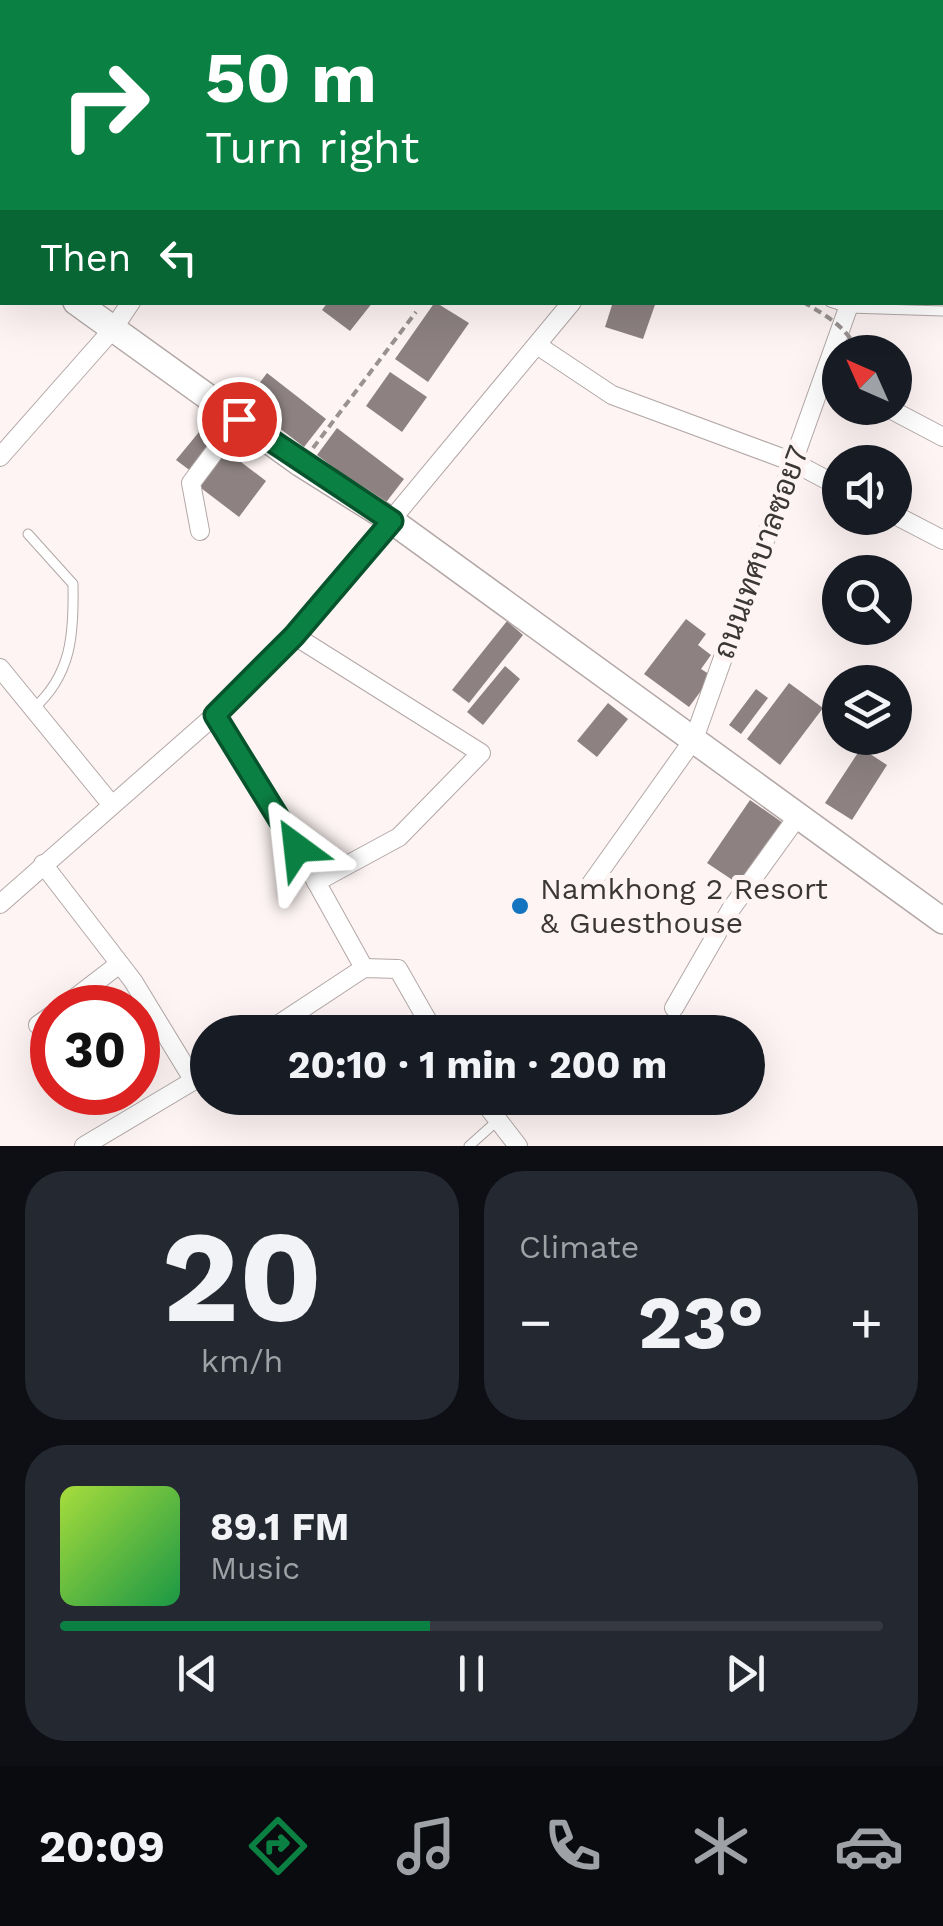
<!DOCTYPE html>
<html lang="en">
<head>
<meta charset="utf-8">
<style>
	:root { --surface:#171b24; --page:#242831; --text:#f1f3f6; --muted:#9ea1a6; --line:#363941; --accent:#0b8043 }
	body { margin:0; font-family:"Work Sans",Sarabun,sans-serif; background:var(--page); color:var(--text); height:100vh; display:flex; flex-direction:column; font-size:38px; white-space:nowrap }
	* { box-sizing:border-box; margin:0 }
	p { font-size:32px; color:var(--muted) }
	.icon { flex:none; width:55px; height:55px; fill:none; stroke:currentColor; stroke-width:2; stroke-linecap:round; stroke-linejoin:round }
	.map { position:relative; height:1146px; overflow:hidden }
	.drawer { display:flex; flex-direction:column; gap:25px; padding:25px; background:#0d0f14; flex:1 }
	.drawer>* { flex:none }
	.guide { position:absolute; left:0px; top:0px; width:945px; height:305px; box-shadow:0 10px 40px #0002; background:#0b8043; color:#fff; overflow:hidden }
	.needle { width:65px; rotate:315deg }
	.tools { position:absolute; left:822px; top:335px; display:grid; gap:20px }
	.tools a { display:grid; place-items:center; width:90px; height:90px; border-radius:50%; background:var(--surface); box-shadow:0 10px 40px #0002; font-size:50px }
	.speed { position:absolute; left:30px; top:985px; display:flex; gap:20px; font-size:50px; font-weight:700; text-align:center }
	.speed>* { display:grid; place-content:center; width:130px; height:130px; border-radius:50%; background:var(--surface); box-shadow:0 10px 40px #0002; line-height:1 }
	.speed .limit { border:15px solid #d22; background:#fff; color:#111 }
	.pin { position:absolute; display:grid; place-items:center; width:85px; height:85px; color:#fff; margin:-42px; border:5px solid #fff; border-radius:50%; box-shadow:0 2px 10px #0007 }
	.me { position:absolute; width:110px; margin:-55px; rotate:330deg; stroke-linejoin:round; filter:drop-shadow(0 0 8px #0008) }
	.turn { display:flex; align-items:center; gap:35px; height:210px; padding:0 40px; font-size:45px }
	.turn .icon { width:130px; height:130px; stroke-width:2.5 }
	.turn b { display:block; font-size:70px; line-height:85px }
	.then { display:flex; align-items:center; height:95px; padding:0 40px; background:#0003; gap:20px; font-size:38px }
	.big { font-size:75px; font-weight:700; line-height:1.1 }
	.drawer .tile { flex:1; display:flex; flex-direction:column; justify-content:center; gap:15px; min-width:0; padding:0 35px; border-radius:40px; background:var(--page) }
	.drawer .dial { align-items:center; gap:0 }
	.dial b { font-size:130px; line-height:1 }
	.song { display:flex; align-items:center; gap:30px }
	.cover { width:120px; height:120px; border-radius:15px; background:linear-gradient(135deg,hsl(80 70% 55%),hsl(140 70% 35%)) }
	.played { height:10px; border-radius:5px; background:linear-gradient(90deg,var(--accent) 45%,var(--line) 45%) }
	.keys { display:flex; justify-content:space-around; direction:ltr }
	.heat { display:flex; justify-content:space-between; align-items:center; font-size:55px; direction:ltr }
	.drawer .tiles { flex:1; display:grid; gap:25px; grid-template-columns:1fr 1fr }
	.tile:last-child { grid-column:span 2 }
	.trip { position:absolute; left:190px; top:1015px; width:575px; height:100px; border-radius:50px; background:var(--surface); box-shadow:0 10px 40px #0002; font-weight:700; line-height:100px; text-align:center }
	.tabs { display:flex; height:160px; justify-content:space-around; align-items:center; background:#090b0e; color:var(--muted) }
	.tabs .icon { width:70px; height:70px }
	.tabs .current { color:var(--accent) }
	.tabs b { font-size:45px; color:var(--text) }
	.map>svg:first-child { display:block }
	.water { fill:#aacff4 }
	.building { fill:#8d8281 }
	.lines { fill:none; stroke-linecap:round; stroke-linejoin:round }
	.lane-casing { stroke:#b3a7a7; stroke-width:11 }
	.street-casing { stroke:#b3a7a7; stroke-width:20 }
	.secondary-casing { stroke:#b3a7a7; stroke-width:28 }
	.path { stroke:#999291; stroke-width:4; stroke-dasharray:8 5; stroke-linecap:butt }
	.lane { stroke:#fff; stroke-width:9 }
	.street { stroke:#fff; stroke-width:18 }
	.secondary { stroke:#fff; stroke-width:25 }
	.path-bridge { stroke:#999291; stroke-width:4; stroke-dasharray:8 5; stroke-linecap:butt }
	.route-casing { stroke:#07532c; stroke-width:25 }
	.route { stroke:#0b8043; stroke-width:18 }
	.poi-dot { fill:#1574c0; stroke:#fdf4f3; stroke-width:4 }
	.labels { text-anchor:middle; stroke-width:10; stroke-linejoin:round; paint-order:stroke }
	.street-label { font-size:30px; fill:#3c3737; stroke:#fdf4f3 }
	.poi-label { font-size:30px; fill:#3c3737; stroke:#fdf4f3; text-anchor:start }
</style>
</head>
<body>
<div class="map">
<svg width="943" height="1146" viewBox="0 0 943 1146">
	<rect width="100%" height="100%" fill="#fdf4f3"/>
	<path class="water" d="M360 0H943V223L942 2Z"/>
	<g class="building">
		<path d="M328 302H373L350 331 322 310Z"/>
		<path d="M435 302 469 323 428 382 395 359Z"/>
		<path d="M613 302H656L643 339 605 327Z"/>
		<path d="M390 372 427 397 402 432 366 406Z"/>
		<path d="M267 373 326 419 304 447 245 402Z"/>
		<path d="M337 428 404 479 384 505 317 455Z"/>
		<path d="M199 432 214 444 192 472 176 460Z"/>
		<path d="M224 449 266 481 239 517 197 485Z"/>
		<path d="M686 619 706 634 698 645 711 655 701 669 712 676 689 707 644 674Z"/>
		<path d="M507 621 523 635 469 703 452 690Z"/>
		<path d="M505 666 520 679 483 725 467 712Z"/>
		<path d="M789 683 823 708 780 765 747 739Z"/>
		<path d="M756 689 768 698 741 734 729 725Z"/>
		<path d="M608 703 628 719 597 757 577 741Z"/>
		<path d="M861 748 887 765 852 820 825 803Z"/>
		<path d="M750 800 783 823 740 885 707 863Z"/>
	</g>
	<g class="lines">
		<defs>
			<g id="lane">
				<path d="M830 302 848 308 943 311"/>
				<path d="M28 534 73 584C74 633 72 675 33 709"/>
				<path d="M469 1146 497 1121"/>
			</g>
			<g id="street">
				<path d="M214 0 218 2"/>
				<path d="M51 2 54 0"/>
				<path d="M0 54 2 51"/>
				<path d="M537 345 612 395 793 462 840 487"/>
				<path d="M888 408 943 437"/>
				<path d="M0 457 113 329 131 302"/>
				<path d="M895 515 943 540"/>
				<path d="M200 531 191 483 239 419"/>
				<path d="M295 636 481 753 399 837 316 882"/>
				<path d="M0 668 111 804"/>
				<path d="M215 715 278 813 364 968"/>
				<path d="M43 864 133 981 194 1081"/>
				<path d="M588 888 694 739 848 308"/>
				<path d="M0 904 215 715 295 636 572 302"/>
				<path d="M62 1008 118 965"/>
				<path d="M674 1008 731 909 798 816"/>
				<path d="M38 1025 52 1015"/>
				<path d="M267 1032 364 968 398 969 434 1032"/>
				<path d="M481 1098 518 1146"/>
				<path d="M84 1146 208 1072"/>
			</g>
			<g id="secondary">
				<path d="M0 249 2 250"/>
				<path d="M76 302 301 464 392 521 943 921"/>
			</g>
		</defs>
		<use href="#lane" class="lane-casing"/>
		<use href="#street" class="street-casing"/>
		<use href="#secondary" class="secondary-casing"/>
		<g class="path">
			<path d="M255 0 258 2"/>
			<path d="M313 448 416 312"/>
		</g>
		<use href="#lane" class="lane"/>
		<use href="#street" class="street"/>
		<use href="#secondary" class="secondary"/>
		<path class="path-bridge" d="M803 302C827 316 847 327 858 352"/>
	</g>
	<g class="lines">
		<defs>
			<path id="route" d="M239 419 392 521 294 636 215 715 297 848"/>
		</defs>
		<use href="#route" class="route-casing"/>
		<use href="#route" class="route"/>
	</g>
	<circle class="poi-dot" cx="520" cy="906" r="10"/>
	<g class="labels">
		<g class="street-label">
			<text transform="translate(761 552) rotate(-70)" y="10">ถนนเทศบาลซอย7</text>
		</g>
		<g class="poi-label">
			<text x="540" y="899">Namkhong 2 Resort<tspan x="540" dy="34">&amp; Guesthouse</tspan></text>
		</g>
	</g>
</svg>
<div class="tools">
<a><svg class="needle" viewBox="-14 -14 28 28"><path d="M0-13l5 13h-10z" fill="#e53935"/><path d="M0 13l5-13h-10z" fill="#9ea1a6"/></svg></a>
<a><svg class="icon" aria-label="sound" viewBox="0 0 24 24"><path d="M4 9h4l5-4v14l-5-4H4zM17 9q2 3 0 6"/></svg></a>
<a><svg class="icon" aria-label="search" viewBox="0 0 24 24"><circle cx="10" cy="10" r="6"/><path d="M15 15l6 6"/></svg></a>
<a><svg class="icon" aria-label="layers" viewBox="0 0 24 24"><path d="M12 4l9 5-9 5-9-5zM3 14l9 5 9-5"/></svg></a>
</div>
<div class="speed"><div class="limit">30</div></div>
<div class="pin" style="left:239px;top:419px;background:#d93025"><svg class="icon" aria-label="arrive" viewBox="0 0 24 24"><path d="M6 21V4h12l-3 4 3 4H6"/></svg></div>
<svg class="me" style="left:297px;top:848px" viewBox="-20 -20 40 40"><path d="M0-17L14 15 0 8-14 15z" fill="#0b8043" stroke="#fff" stroke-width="4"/></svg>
<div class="trip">20:10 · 1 min · 200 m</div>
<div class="guide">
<div class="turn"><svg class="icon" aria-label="right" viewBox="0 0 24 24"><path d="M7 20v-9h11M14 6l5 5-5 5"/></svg><div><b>50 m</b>Turn right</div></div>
<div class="then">Then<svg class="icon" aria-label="left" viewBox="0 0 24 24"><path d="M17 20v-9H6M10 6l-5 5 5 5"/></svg></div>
</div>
</div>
<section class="drawer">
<div class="tiles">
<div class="tile dial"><b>20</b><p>km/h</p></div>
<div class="tile"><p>Climate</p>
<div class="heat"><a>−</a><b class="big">23°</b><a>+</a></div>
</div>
<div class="tile">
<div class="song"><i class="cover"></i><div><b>89.1 FM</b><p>Music</p></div></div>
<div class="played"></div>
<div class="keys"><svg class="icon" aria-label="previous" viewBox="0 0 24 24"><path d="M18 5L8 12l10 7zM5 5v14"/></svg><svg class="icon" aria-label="pause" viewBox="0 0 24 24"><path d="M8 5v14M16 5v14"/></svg><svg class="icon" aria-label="next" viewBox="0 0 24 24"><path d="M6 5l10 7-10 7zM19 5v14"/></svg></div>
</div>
</div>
</section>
<nav class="tabs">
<b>20:09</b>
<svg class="icon current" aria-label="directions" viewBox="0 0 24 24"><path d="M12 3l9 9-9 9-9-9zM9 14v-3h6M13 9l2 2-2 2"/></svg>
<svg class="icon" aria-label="music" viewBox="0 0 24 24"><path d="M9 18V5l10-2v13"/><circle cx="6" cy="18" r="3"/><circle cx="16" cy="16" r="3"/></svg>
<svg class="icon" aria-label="phone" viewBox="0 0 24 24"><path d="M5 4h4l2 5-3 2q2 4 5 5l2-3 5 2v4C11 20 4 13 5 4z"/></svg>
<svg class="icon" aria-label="climate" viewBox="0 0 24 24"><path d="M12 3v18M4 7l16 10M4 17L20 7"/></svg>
<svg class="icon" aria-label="car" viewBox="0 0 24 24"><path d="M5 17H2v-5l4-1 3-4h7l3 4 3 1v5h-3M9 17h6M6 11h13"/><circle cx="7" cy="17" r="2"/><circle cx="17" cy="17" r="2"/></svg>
</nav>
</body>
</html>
